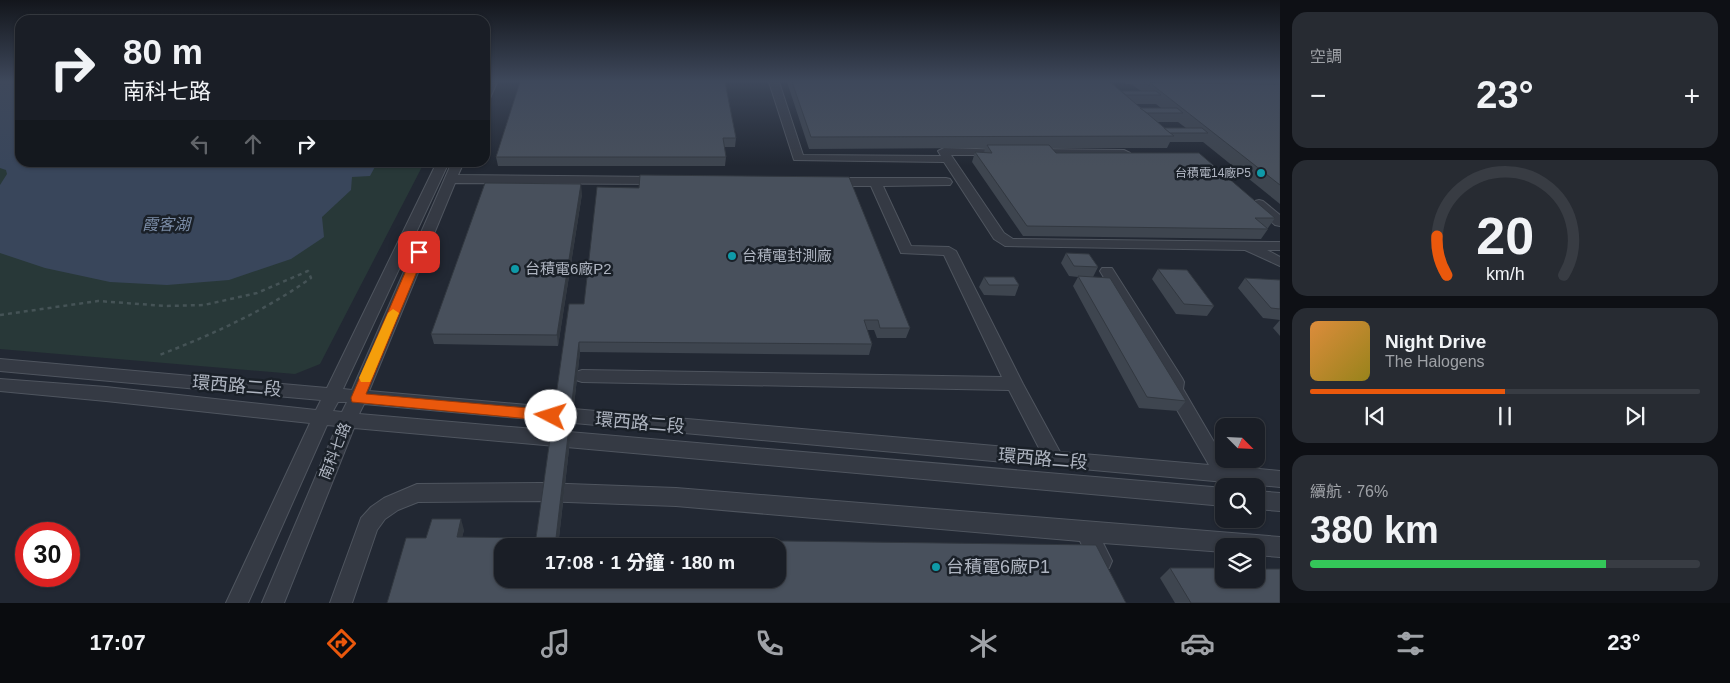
<!DOCTYPE html>
<html lang="zh-TW">
<head>
<meta charset="utf-8">
<style>
	:root { --surface:#1a1e26; --page:#272b32; --text:#f1f3f6; --muted:#9fa2a7; --line:#383c43; --accent:#ea580c }
	body { margin:0; font-family:Arial,"Noto Sans TC",sans-serif; background:var(--page); color:var(--text); height:100vh; display:flex; flex-direction:column; font-size:19px; white-space:nowrap }
	* { box-sizing:border-box; margin:0 }
	p { font-size:16px; color:var(--muted) }
	.icon { flex:none; width:28px; height:28px; fill:none; stroke:currentColor; stroke-width:2; stroke-linecap:round; stroke-linejoin:round }
	.map { position:relative; flex:1; overflow:hidden }
	.details { display:flex; flex-direction:column; gap:12px; padding:12px; background:#0e1015; width:450px }
	.details>* { flex:none }
	.guide { position:absolute; left:15px; top:15px; width:475px; height:152px; border-radius:15px; box-shadow:0 1px 4px #0004,0 0 0 1px var(--line); background:#1a1e26; color:var(--text); overflow:hidden }
	.needle { width:32px; rotate:114deg }
	.buttons { position:absolute; left:1215px; top:418px; display:grid; gap:10px }
	.buttons a { display:grid; place-items:center; width:50px; height:50px; border-radius:10px; background:var(--surface); box-shadow:0 1px 4px #0004,0 0 0 1px var(--line); font-size:25px }
	.speed { position:absolute; left:15px; top:522px; display:flex; gap:10px; font-size:25px; font-weight:700; text-align:center }
	.speed>* { display:grid; place-content:center; width:65px; height:65px; border-radius:50%; background:var(--surface); box-shadow:0 1px 4px #0004,0 0 0 1px var(--line); line-height:1 }
	.speed .limit { border:8px solid #d22; background:#fff; color:#111 }
	.pin { position:absolute; display:grid; place-items:center; width:42px; height:42px; color:#fff; margin:-21px; border-radius:10px; box-shadow:0 2px 8px #0006 }
	.me { position:absolute; width:55px; margin:-28px; rotate:275deg; stroke-linejoin:round; filter:drop-shadow(0 0 4px #0008) }
	.turn { display:flex; align-items:center; gap:18px; height:105px; padding:0 25px; font-size:22px }
	.turn .icon { width:65px; height:65px; stroke-width:2.5 }
	.turn b { display:block; font-size:35px; line-height:42px }
	.lanes { display:flex; align-items:center; height:48px; padding:0 25px; background:#0003; justify-content:center; gap:25px; direction:ltr }
	.lanes .off { opacity:.35 }
	.big { font-size:38px; font-weight:700; line-height:1.1 }
	.details .widget { flex:1; display:flex; flex-direction:column; justify-content:center; gap:8px; min-width:0; padding:0 18px; border-radius:15px; background:var(--page) }
	.details .dial { align-items:center; gap:0 }
	.dial svg { height:130px; overflow:visible; fill:none; stroke:var(--line); stroke-width:7; stroke-linecap:round; text-anchor:middle }
	.dial text { fill:var(--text); stroke:none }
	.song { display:flex; align-items:center; gap:15px }
	.cover { width:60px; height:60px; border-radius:8px; background:linear-gradient(135deg,hsl(30 70% 55%),hsl(50 70% 35%)) }
	.played { height:5px; border-radius:2px; background:linear-gradient(90deg,var(--accent) 50%,var(--line) 50%) }
	.keys { display:flex; justify-content:space-around; direction:ltr }
	.heat { display:flex; justify-content:space-between; align-items:center; font-size:28px; direction:ltr }
	.charge { height:8px; border-radius:4px; background:linear-gradient(90deg,#34c759 76%,var(--line) 0) }
	.trip { position:absolute; left:494px; top:538px; width:292px; height:50px; border-radius:15px; background:var(--surface); box-shadow:0 1px 4px #0004,0 0 0 1px var(--line); font-weight:700; line-height:50px; text-align:center }
	.tab-bar { display:flex; height:80px; justify-content:space-around; align-items:center; background:#0a0c0f; color:var(--muted) }
	.tab-bar .icon { width:35px; height:35px }
	.tab-bar .on { color:var(--accent) }
	.tab-bar b { font-size:22px; color:var(--text) }
	main { display:flex; flex:1; min-height:0 }
	.map>svg:first-child { display:block }
	.green { fill:#283838 }
	.water { fill:#39465b }
	.lines { fill:none; stroke-linecap:round; stroke-linejoin:round }
	.minor-casing { stroke:#4f555f; stroke-width:2 }
	.path { stroke:#455356; stroke-width:2.5; stroke-dasharray:4 4; stroke-linecap:butt }
	.minor { fill:#353a44; fill-rule:evenodd }
	.wall { fill:#3e454f; fill-rule:evenodd }
	.shaded-wall { fill:#323840 }
	.building { fill:#48505c; stroke:#323840; fill-rule:evenodd }
	.route { fill:#ea580c; stroke:#983908 }
	.slow { fill:#f59e0b }
	.culture-dot { fill:#0f9aa8; stroke:#1a2028; stroke-width:2 }
	.labels { text-anchor:middle; stroke-width:5; stroke-linejoin:round; paint-order:stroke }
	.far-poi-label { font-size:12px; fill:#afb5c1; stroke:#1a2028; text-anchor:end }
	.poi-label { font-size:15px; fill:#afb5c1; stroke:#1a2028; text-anchor:start }
	.street-label { font-size:15px; fill:#afb5c1; stroke:#1a2028 }
	.water-label { font-size:16px; font-style:italic; fill:#7b8ca6; stroke:#1a2028 }
	.near-street-label { font-size:18px; fill:#afb5c1; stroke:#1a2028 }
	.near-poi-label { font-size:18px; fill:#afb5c1; stroke:#1a2028; text-anchor:start }
</style>
</head>
<body>
<main>
<div class="map">
<svg width="1280" height="603" viewBox="0 0 1280 603">
	<rect width="100%" height="100%" fill="#222833"/>
	<path class="green" d="M0 82H20V162L424 163 320 364 295 374 0 349Z"/>
	<path class="water" d="M0 82H20V162L377 163 370 176 352 177 351 190 322 217 324 237 291 259 229 280 167 285 110 282 45 268 0 253V185L7 174 6 170 0 168Z"/>
	<g class="lines">
		<defs>
			<g id="minor">
				<path d="M487 82H497L490 98 485 101V87Z"/>
				<path d="M769 82H779L803 155 941 156 938 151 944 148 1008 150 1010 152 1008 154 1004 155H951L1004 233 1013 239 1280 242V250H1267L1280 257V266L1245 250 1005 246 994 239 944 162 794 160Z"/>
				<path d="M1034 149 1124 150 1130 153 1124 156 1030 154 1028 152 1030 150Z"/>
				<path d="M437 162H449L343 389 352 390 452 162H464L458 175 659 177 663 178 665 181 663 184 455 183 369 391 1040 450 1009 390 582 382 576 380 574 376 576 372 582 370 1002 377 944 255 901 253 871 186H832L826 182 832 178H946L950 179 952 182 950 185 883 186 911 246 949 247 956 251 1023 384 1060 452 1209 465 1165 389 1167 382 1100 271 1102 268H1112L1182 378 1184 382 1183 389 1224 459 1230 466 1280 471V487L364 404 359 414 1224 488V506L354 428 284 603H262L337 426 327 425 248 603H226L310 423 106 401 0 391V379L106 387 316 410 321 400 0 371V359L327 388ZM338 402H347L342 412 333 411Z"/>
				<path d="M1259 200 1263 201 1280 215V226L1275 225 1255 207 1253 204 1255 201Z"/>
				<path d="M541 483 676 488 1280 537V557L1256 555V546H1224V552L1103 543 1112 561 1109 568 1101 571 1093 568 1080 541 676 506 541 501 418 502 398 510 385 519 377 530 352 603H330L361 518 371 507 384 498 417 484Z"/>
				<path d="M1256 491 1280 493V511L1256 509Z"/>
			</g>
		</defs>
		<use href="#minor" class="minor-casing"/>
		<path class="path" d="M0 315 98 301 166 306 204 305 257 293 308 271 311 278C263 312 211 335 157 356"/>
		<use href="#minor" class="minor"/>
	</g>
	<g class="wall">
		<path d="M520 82 736 138 735 147H724L726 157 725 166H498L496 157Z"/>
		<path d="M787 82H1110L1121 91H1141L1131 84H1126L1124 82H1280V204L1203 142H1170L1167 148H1052L1056 153 1275 218 1268 228H1267L1268 229 1261 239 1023 236 972 162 975 152 984 153 985 148 809 149ZM1136 104H1156L1161 108H1140ZM1157 122H1178L1186 128H1164Z"/>
		<path d="M639 188 910 328 906 338H877L874 330H867L872 344 869 355 580 352 559 538H426L464 530 462 537 536 538 584 304Z"/>
		<path d="M582 194 558 346 434 344 431 334Z"/>
		<path d="M1066 253 1098 267 1093 277 1186 401 1178 411 1139 408 1073 286 1078 277 1069 276 1061 263Z"/>
		<path d="M1158 269 1214 306 1207 316 1176 314 1152 279Z"/>
		<path d="M984 277 1019 285 1015 296 984 295 979 287Z"/>
		<path d="M1245 278 1280 280V336L1273 328 1280 320 1263 318 1238 288Z"/>
		<path d="M1170 568 1280 603H1175L1160 578Z"/>
	</g>
	<g class="shaded-wall">
		<path d="M581 184 582 194 558 346 557 335Z"/>
		<path d="M579 342 580 352 558 546 556 538Z"/>
		<path d="M461 519 464 530 460 547 457 537Z"/>
	</g>
	<g class="building">
		<path d="M520 82H725L736 138H723L726 157H496Z"/>
		<path d="M792 82H1110L1174 136 811 137Z"/>
		<path d="M1144 82H1153L1155 83H1150L1149 86Z"/>
		<path d="M1150 83 1280 84V185Z"/>
		<path d="M1121 91H1156L1161 95H1126Z"/>
		<path d="M1140 108H1177L1183 113H1147Z"/>
		<path d="M1164 128H1202L1208 133H1170Z"/>
		<path d="M987 145H1049L1056 153H1199L1275 218H1255L1268 229 1027 226 975 152 992 153Z"/>
		<path d="M640 175 849 177 910 328H880L878 320H864L872 344 579 342 556 538 1096 545 1126 603H387L406 538H426L432 519H461L457 537 536 538 569 304H584L597 187 639 188ZM502 546H778V579H502Z"/>
		<path d="M485 183 581 184 557 335 431 334Z"/>
		<path d="M1066 253 1089 254 1098 267 1074 266Z"/>
		<path d="M1158 269 1187 270 1214 306 1184 304Z"/>
		<path d="M1078 276 1110 278 1186 401 1147 397Z"/>
		<path d="M984 277H1014L1019 285H989Z"/>
		<path d="M1245 278 1280 280V309L1271 308Z"/>
		<path d="M1170 568H1224V579H1256V569H1280V603H1191Z"/>
	</g>
	<linearGradient id="sky" x2="0" y2="1"><stop stop-color="#13161c"/><stop offset="0.49" stop-color="#3e485b"/><stop offset="1" stop-color="#3e485b" stop-opacity="0"/></linearGradient>
	<rect width="1280" height="166" fill="url(#sky)"/>
	<path class="route" d="M419 249 425 252 366 394 551 410 556 412 558 416 556 419 551 421 352 402 351 398 414 252Z"/>
	<path class="slow" d="M393 309 399 313 372 378 370 382H361L359 378 388 313Z"/>
	<g class="culture-dot">
		<circle cx="1261" cy="173" r="5"/>
		<circle cx="732" cy="256" r="5"/>
		<circle cx="515" cy="269" r="5"/>
		<circle cx="936" cy="567" r="5"/>
	</g>
	<g class="labels">
		<g class="far-poi-label">
			<text x="1251" y="177">台積電14廠P5</text>
		</g>
		<g class="poi-label">
			<text x="742" y="261">台積電封測廠</text>
			<text x="525" y="274">台積電6廠P2</text>
		</g>
		<g class="street-label">
			<text transform="translate(335 451) rotate(-68)" y="5">南科七路</text>
		</g>
		<g class="water-label">
			<text x="166" y="230">霞客湖</text>
		</g>
		<g class="near-street-label">
			<text transform="translate(237 386) rotate(5)" y="6">環西路二段</text>
			<text transform="translate(640 423) rotate(5)" y="6">環西路二段</text>
			<text transform="translate(1043 459) rotate(5)" y="6">環西路二段</text>
		</g>
		<g class="near-poi-label">
			<text x="946" y="573">台積電6廠P1</text>
		</g>
	</g>
</svg>
<div class="buttons">
<a><svg class="needle" viewBox="-14 -14 28 28"><path d="M0-13l5 13h-10z" fill="#e53935"/><path d="M0 13l5-13h-10z" fill="#9fa2a7"/></svg></a>
<a><svg class="icon" aria-label="search" viewBox="0 0 24 24"><circle cx="10" cy="10" r="6"/><path d="M15 15l6 6"/></svg></a>
<a><svg class="icon" aria-label="layers" viewBox="0 0 24 24"><path d="M12 4l9 5-9 5-9-5zM3 14l9 5 9-5"/></svg></a>
</div>
<div class="speed"><div class="limit">30</div></div>
<div class="pin" style="left:419px;top:252px;background:#d93025"><svg class="icon" aria-label="arrive" viewBox="0 0 24 24"><path d="M6 21V4h12l-3 4 3 4H6"/></svg></div>
<svg class="me" style="left:551px;top:416px" viewBox="-20 -20 40 40"><circle r="19" fill="#fff"/><path d="M0-13L10 11 0 6-10 11z" fill="#ea580c"/></svg>
<div class="trip">17:08 · 1 分鐘 · 180 m</div>
<div class="guide">
<div class="turn"><svg class="icon" aria-label="right" viewBox="0 0 24 24"><path d="M7 20v-9h11M14 6l5 5-5 5"/></svg><div><b>80 m</b>南科七路</div></div>
<div class="lanes"><svg class="icon off" aria-label="left" viewBox="0 0 24 24"><path d="M17 20v-9H6M10 6l-5 5 5 5"/></svg><svg class="icon off" aria-label="ahead" viewBox="0 0 24 24"><path d="M12 20V5M6 11l6-6 6 6"/></svg><svg class="icon" aria-label="right" viewBox="0 0 24 24"><path d="M7 20v-9h11M14 6l5 5-5 5"/></svg></div>
</div>
</div>
<section class="details">
<div class="widget"><p>空調</p>
<div class="heat"><a>−</a><b class="big">23°</b><a>+</a></div>
</div>
<div class="widget dial"><svg viewBox="0 0 100 80">
<path d="M14 69A42 42 0 1 1 86 69"/>
<path d="M14 69A42 42 0 0 1 8 45" stroke="#ea580c"/>
<text x="50" y="56" font-size="32" font-weight="700">20</text>
<text x="50" y="72" font-size="11">km/h</text>
</svg></div>
<div class="widget">
<div class="song"><i class="cover"></i><div><b>Night Drive</b><p>The Halogens</p></div></div>
<div class="played"></div>
<div class="keys"><svg class="icon" aria-label="previous" viewBox="0 0 24 24"><path d="M18 5L8 12l10 7zM5 5v14"/></svg><svg class="icon" aria-label="pause" viewBox="0 0 24 24"><path d="M8 5v14M16 5v14"/></svg><svg class="icon" aria-label="next" viewBox="0 0 24 24"><path d="M6 5l10 7-10 7zM19 5v14"/></svg></div>
</div>
<div class="widget"><p>續航 · 76%</p><b class="big">380 km</b><div class="charge"></div></div>
</section>
</main>
<nav class="tab-bar">
<b>17:07</b>
<svg class="icon on" aria-label="directions" viewBox="0 0 24 24"><path d="M12 3l9 9-9 9-9-9zM9 14v-3h6M13 9l2 2-2 2"/></svg>
<svg class="icon" aria-label="music" viewBox="0 0 24 24"><path d="M9 18V5l10-2v13"/><circle cx="6" cy="18" r="3"/><circle cx="16" cy="16" r="3"/></svg>
<svg class="icon" aria-label="phone" viewBox="0 0 24 24"><path d="M5 4h4l2 5-3 2q2 4 5 5l2-3 5 2v4C11 20 4 13 5 4z"/></svg>
<svg class="icon" aria-label="climate" viewBox="0 0 24 24"><path d="M12 3v18M4 7l16 10M4 17L20 7"/></svg>
<svg class="icon" aria-label="car" viewBox="0 0 24 24"><path d="M5 17H2v-5l4-1 3-4h7l3 4 3 1v5h-3M9 17h6M6 11h13"/><circle cx="7" cy="17" r="2"/><circle cx="17" cy="17" r="2"/></svg>
<svg class="icon" aria-label="filters" viewBox="0 0 24 24"><path d="M4 7h16M4 17h16"/><circle cx="9" cy="7" r="2"/><circle cx="15" cy="17" r="2"/></svg>
<b>23°</b>
</nav>
</body>
</html>
